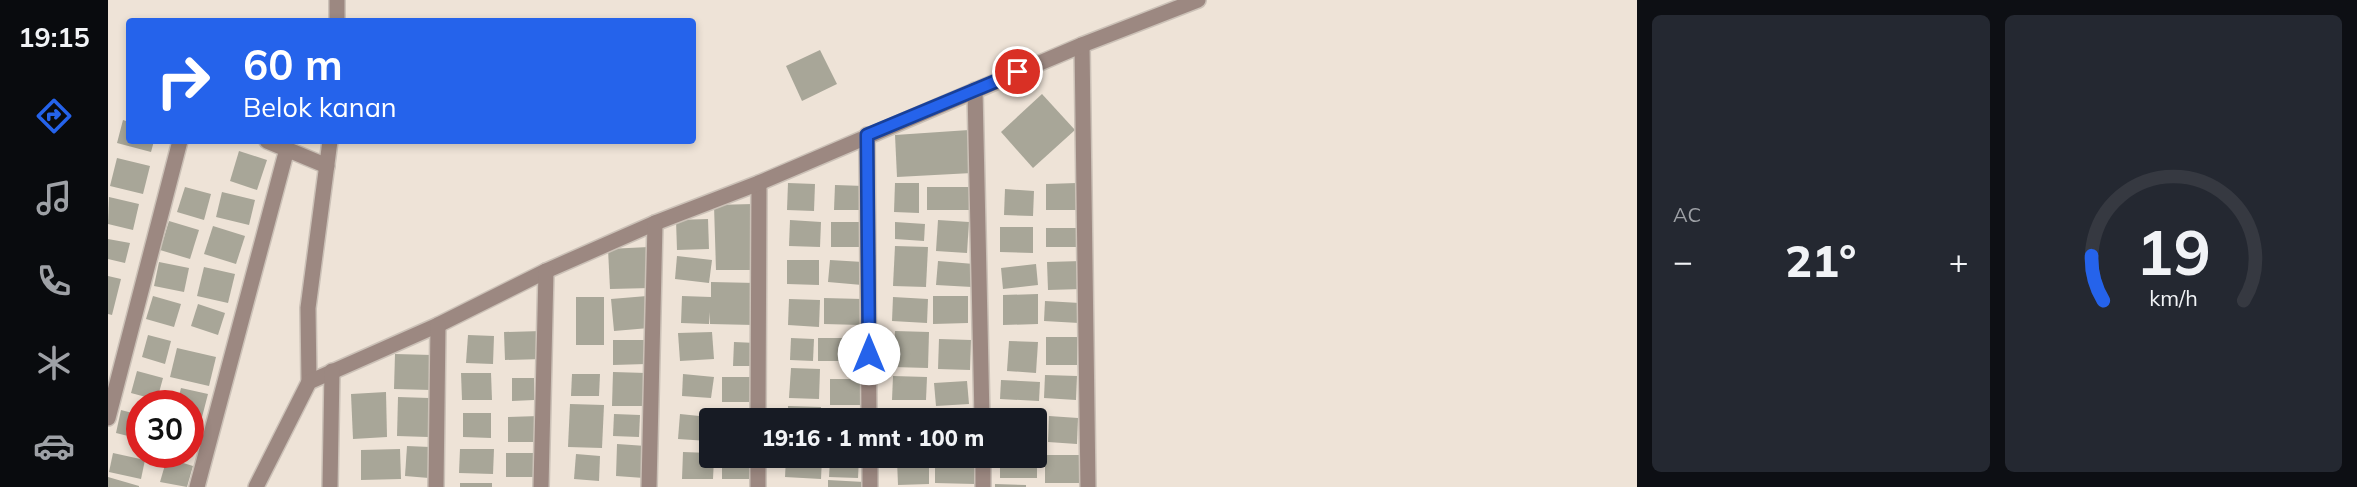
<!DOCTYPE html>
<html lang="id">
<head>
<meta charset="utf-8">
<style>
	:root { --surface:#171b24; --page:#242831; --text:#f1f3f6; --muted:#9ea1a6; --line:#363941; --accent:#2563eb }
	body { margin:0; font-family:Mulish,sans-serif; background:var(--page); color:var(--text); height:100vh; display:flex; flex-direction:column; font-size:22px; white-space:nowrap }
	* { box-sizing:border-box; margin:0 }
	p { font-size:20px; color:var(--muted) }
	.icon { flex:none; width:33px; height:33px; fill:none; stroke:currentColor; stroke-width:2; stroke-linecap:round; stroke-linejoin:round }
	.map { position:relative; flex:1; overflow:hidden }
	.panel { display:flex; flex-direction:column; gap:15px; padding:15px; background:#0d0f14; width:720px }
	.panel>* { flex:none }
	.top-card { position:absolute; left:18px; top:18px; width:570px; height:126px; border-radius:6px; box-shadow:0 3px 9px #0003; background:#2563eb; color:#fff; overflow:hidden }
	.speed { position:absolute; left:18px; top:390px; display:flex; gap:12px; font-size:30px; font-weight:700; text-align:center }
	.speed>* { display:grid; place-content:center; width:78px; height:78px; border-radius:50%; background:var(--surface); box-shadow:0 3px 9px #0003; line-height:1 }
	.speed .limit { border:9px solid #d22; background:#fff; color:#111 }
	.pin { position:absolute; display:grid; place-items:center; width:51px; height:51px; color:#fff; margin:-26px; border:3px solid #fff; border-radius:50%; box-shadow:0 2px 6px #0007 }
	.me { position:absolute; width:66px; margin:-33px; rotate:0deg; stroke-linejoin:round; filter:drop-shadow(0 0 4px #0008) }
	.turn { display:flex; align-items:center; gap:21px; height:126px; padding:0 18px; font-size:27px }
	.turn .icon { width:78px; height:78px; stroke-width:2.5 }
	.turn b { display:block; font-size:42px; line-height:51px }
	.big { font-size:45px; font-weight:800; line-height:1.1 }
	.panel .widget { flex:1; display:flex; flex-direction:column; justify-content:center; gap:9px; min-width:0; padding:0 21px; border-radius:9px; background:var(--page) }
	.panel .dial { align-items:center; gap:0 }
	.dial svg { height:156px; overflow:visible; fill:none; stroke:var(--line); stroke-width:7; stroke-linecap:round; text-anchor:middle }
	.dial text { fill:var(--text); stroke:none }
	.heat { display:flex; justify-content:space-between; align-items:center; font-size:33px; direction:ltr }
	.panel .tiles { flex:1; display:grid; gap:15px; grid-template-columns:repeat(2,1fr) }
	.trip { position:absolute; left:591px; top:408px; width:348px; height:60px; border-radius:6px; background:var(--surface); box-shadow:0 3px 9px #0003; font-weight:800; line-height:60px; text-align:center }
	main { display:flex; flex:1; min-height:0 }
	.dock { display:flex; flex-direction:column; width:108px; justify-content:space-around; align-items:center; background:#090b0e; color:var(--muted) }
	.dock .icon { width:42px; height:42px }
	.dock .on { color:var(--accent) }
	.dock b { font-size:27px; color:var(--text) }
	.map>svg:first-child { display:block }
	.building { fill:#a8a698 }
	.lines { fill:none; stroke-linecap:round; stroke-linejoin:round }
	.street-casing { stroke:#cbc1b7; stroke-width:18 }
	.street { stroke:#9c8881; stroke-width:15 }
	.route-casing { stroke:#184099; stroke-width:15 }
	.route { stroke:#2563eb; stroke-width:10 }
</style>
</head>
<body>
<main>
<nav class="dock">
<b>19:15</b>
<svg class="icon on" aria-label="directions" viewBox="0 0 24 24"><path d="M12 3l9 9-9 9-9-9zM9 14v-3h6M13 9l2 2-2 2"/></svg>
<svg class="icon" aria-label="music" viewBox="0 0 24 24"><path d="M9 18V5l10-2v13"/><circle cx="6" cy="18" r="3"/><circle cx="16" cy="16" r="3"/></svg>
<svg class="icon" aria-label="phone" viewBox="0 0 24 24"><path d="M5 4h4l2 5-3 2q2 4 5 5l2-3 5 2v4C11 20 4 13 5 4z"/></svg>
<svg class="icon" aria-label="climate" viewBox="0 0 24 24"><path d="M12 3v18M4 7l16 10M4 17L20 7"/></svg>
<svg class="icon" aria-label="car" viewBox="0 0 24 24"><path d="M5 17H2v-5l4-1 3-4h7l3 4 3 1v5h-3M9 17h6M6 11h13"/><circle cx="7" cy="17" r="2"/><circle cx="17" cy="17" r="2"/></svg>
</nav>
<div class="map">
<svg width="1529" height="487" viewBox="0 0 1529 487">
	<rect width="100%" height="100%" fill="#eee3d7"/>
	<g class="building">
		<path d="M712 50 729 84 694 101 678 66Z"/>
		<path d="M934 94 967 130 925 168 893 132Z"/>
		<path d="M15 120 21 122V141H46L43 152 9 143Z"/>
		<path d="M861 130 864 173 789 177 787 135Z"/>
		<path d="M131 151 159 160 149 190 122 181Z"/>
		<path d="M9 158 42 166 35 194 2 186Z"/>
		<path d="M680 183 707 184 706 211 679 210Z"/>
		<path d="M787 183H811V213L786 212Z"/>
		<path d="M969 183V210H938V184Z"/>
		<path d="M727 185 756 186 755 210H726Z"/>
		<path d="M77 187 103 194 96 220 69 212Z"/>
		<rect x="819" y="187" width="44" height="23"/>
		<path d="M897 189 926 191 925 216 896 215Z"/>
		<path d="M114 192 147 200 141 225 108 217Z"/>
		<path d="M1 197 31 204 25 230 0 224Z"/>
		<path d="M645 204 647 270H608L606 205Z"/>
		<path d="M600 219 601 249 569 250 568 220Z"/>
		<path d="M682 220 713 222 712 247 681 246Z"/>
		<path d="M830 220 861 222 859 253 828 251Z"/>
		<path d="M61 221 91 230 82 259 52 250Z"/>
		<path d="M723 222H752L753 247H723Z"/>
		<path d="M787 222 817 224 816 241 787 239Z"/>
		<path d="M105 226 137 236 128 264 96 254Z"/>
		<path d="M892 227H925V253L892 252Z"/>
		<rect x="938" y="228" width="32" height="19"/>
		<path d="M0 239 22 243 17 263 0 259Z"/>
		<path d="M787 246 820 247 818 287 785 286Z"/>
		<path d="M541 247 543 288 502 289 500 249Z"/>
		<path d="M569 256 604 260 601 283 567 279Z"/>
		<path d="M679 260H711V285L679 284Z"/>
		<path d="M722 260 755 262 754 285 720 282Z"/>
		<path d="M830 261 866 264 864 287 828 285Z"/>
		<path d="M974 261V289L940 290 939 262Z"/>
		<path d="M51 262 81 268 76 292 46 286Z"/>
		<path d="M928 264 930 285 895 289 893 268Z"/>
		<path d="M96 267 127 274 120 303 89 296Z"/>
		<path d="M0 276 13 279 4 315 0 314Z"/>
		<path d="M603 282 648 283 646 325 602 324V312L601 324 573 323 574 296 603 297Z"/>
		<path d="M930 294V324L895 325V295Z"/>
		<path d="M45 296 73 304 66 327 38 319Z"/>
		<path d="M539 296 541 328 506 331 503 299Z"/>
		<path d="M825 296H860V323L825 324Z"/>
		<rect x="468" y="297" width="28" height="48"/>
		<path d="M785 297 820 299 819 323 784 321Z"/>
		<path d="M716 298 754 299 753 325 716 324Z"/>
		<path d="M681 299 712 300 711 327 680 325Z"/>
		<path d="M937 301 972 303 971 323 936 321Z"/>
		<path d="M90 304 117 313 110 335 83 326Z"/>
		<path d="M434 331 435 359 397 360 396 332Z"/>
		<path d="M787 331 821 332 820 368 785 367Z"/>
		<path d="M604 332 606 359 572 361 570 333Z"/>
		<path d="M40 335 63 341 57 364 34 357Z"/>
		<path d="M360 335 386 336 385 364 358 363Z"/>
		<rect x="938" y="337" width="31" height="28"/>
		<path d="M683 338 706 339 705 361 682 360Z"/>
		<rect x="710" y="338" width="44" height="23"/>
		<path d="M831 339 863 340 862 370 830 369Z"/>
		<path d="M505 340H538V364L505 365Z"/>
		<path d="M901 341 930 342 928 373 899 371Z"/>
		<path d="M626 342 648 343 647 366H625Z"/>
		<path d="M69 348 108 357 101 386 62 377Z"/>
		<path d="M287 354 324 355 323 390 286 389Z"/>
		<path d="M683 368 712 369 711 399 681 398Z"/>
		<path d="M29 371 55 378 49 400 23 393Z"/>
		<path d="M505 372 538 373 537 406H504Z"/>
		<path d="M353 373H383L384 400H354Z"/>
		<path d="M464 374H492L491 396H463Z"/>
		<path d="M575 374 606 377 603 398 574 396Z"/>
		<path d="M937 375 969 376 968 400 936 398Z"/>
		<path d="M785 376 819 377 818 400H784Z"/>
		<path d="M614 377H645L644 402H614Z"/>
		<path d="M404 378H426V400L404 401Z"/>
		<rect x="722" y="379" width="32" height="26"/>
		<path d="M893 380 932 382 931 401 892 399Z"/>
		<path d="M859 381 861 404 828 406 826 383Z"/>
		<path d="M73 388 100 394 93 421 82 418V404H69Z"/>
		<path d="M278 392 279 437 245 439 243 394Z"/>
		<path d="M290 397 321 398 320 437 289 436Z"/>
		<path d="M462 404 496 405 494 448 460 447Z"/>
		<path d="M680 406 713 407 712 418H680Z"/>
		<path d="M783 408 821 409V418H782Z"/>
		<path d="M13 410 32 415V439L8 433Z"/>
		<path d="M355 413H383V438L355 437Z"/>
		<path d="M506 414 532 415 531 437 505 436Z"/>
		<path d="M572 414 601 417 600 441 570 439Z"/>
		<path d="M725 414 753 415V418H725Z"/>
		<path d="M618 415 648 416V418H618Z"/>
		<path d="M431 416V442H400V417Z"/>
		<path d="M941 416 970 418 969 444 940 442Z"/>
		<path d="M82 429 90 432 83 453H82Z"/>
		<path d="M509 444 538 446 536 478 508 476Z"/>
		<path d="M299 446 322 447 321 478 297 476Z"/>
		<path d="M292 449 293 479 253 480V450Z"/>
		<path d="M352 449H386L385 474 351 473Z"/>
		<path d="M575 452 602 453V458H606L605 479H574Z"/>
		<path d="M5 453 37 460 33 479 1 472Z"/>
		<path d="M398 453H426L427 477H398Z"/>
		<path d="M468 454 492 456 491 481 466 479Z"/>
		<rect x="937" y="455" width="34" height="28"/>
		<path d="M59 458 85 466 79 487 52 482Z"/>
		<rect x="614" y="458" width="29" height="21"/>
		<path d="M678 458H714L713 479 677 477Z"/>
		<path d="M722 458H751L750 478 721 477Z"/>
		<path d="M827 458H867L866 484 827 483Z"/>
		<rect x="892" y="458" width="37" height="20"/>
		<path d="M821 459V484L790 485 789 460Z"/>
		<path d="M0 477 31 486V487H0Z"/>
		<path d="M720 480 756 482V487H720Z"/>
		<rect x="352" y="483" width="32" height="4"/>
		<path d="M887 484 918 485V487H887Z"/>
	</g>
	<g class="lines">
		<defs>
			<g id="street">
				<path d="M229 21V0"/>
				<path d="M974 45 980 487"/>
				<path d="M867 90 874 418"/>
				<path d="M759 135 761 418"/>
				<path d="M159 141 219 166"/>
				<path d="M201 382 200 308 222 141"/>
				<path d="M0 418 72 141"/>
				<path d="M650 418 651 183"/>
				<path d="M762 458V487"/>
				<path d="M875 458V487"/>
				<path d="M89 487 179 149"/>
				<path d="M148 487 201 382 330 325 438 271 547 223 651 183 974 45 1090 0"/>
				<path d="M222 487 224 371"/>
				<path d="M328 487 330 325"/>
				<path d="M433 487 438 271"/>
				<path d="M541 487 547 223"/>
				<path d="M650 487V458"/>
			</g>
		</defs>
		<use href="#street" class="street-casing"/>
		<use href="#street" class="street"/>
	</g>
	<g class="lines">
		<defs>
			<path id="route" d="M761 354 759 135 910 72"/>
		</defs>
		<use href="#route" class="route-casing"/>
		<use href="#route" class="route"/>
	</g>
</svg>
<div class="speed"><div class="limit">30</div></div>
<div class="pin" style="left:910px;top:72px;background:#d93025"><svg class="icon" aria-label="arrive" viewBox="0 0 24 24"><path d="M6 21V4h12l-3 4 3 4H6"/></svg></div>
<svg class="me" style="left:761px;top:354px" viewBox="-20 -20 40 40"><circle r="19" fill="#fff"/><path d="M0-13L10 11 0 6-10 11z" fill="#2563eb"/></svg>
<div class="trip">19:16 · 1 mnt · 100 m</div>
<div class="top-card">
<div class="turn"><svg class="icon" aria-label="right" viewBox="0 0 24 24"><path d="M7 20v-9h11M14 6l5 5-5 5"/></svg><div><b>60 m</b>Belok kanan</div></div>
</div>
</div>
<section class="panel">
<div class="tiles">
<div class="widget"><p>AC</p>
<div class="heat"><a>−</a><b class="big">21°</b><a>+</a></div>
</div>
<div class="widget dial"><svg viewBox="0 0 100 80">
<path d="M14 69A42 42 0 1 1 86 69"/>
<path d="M14 69A42 42 0 0 1 8 46" stroke="#2563eb"/>
<text x="50" y="56" font-size="32" font-weight="700">19</text>
<text x="50" y="72" font-size="11">km/h</text>
</svg></div>
</div>
</section>
</main>
</body>
</html>
